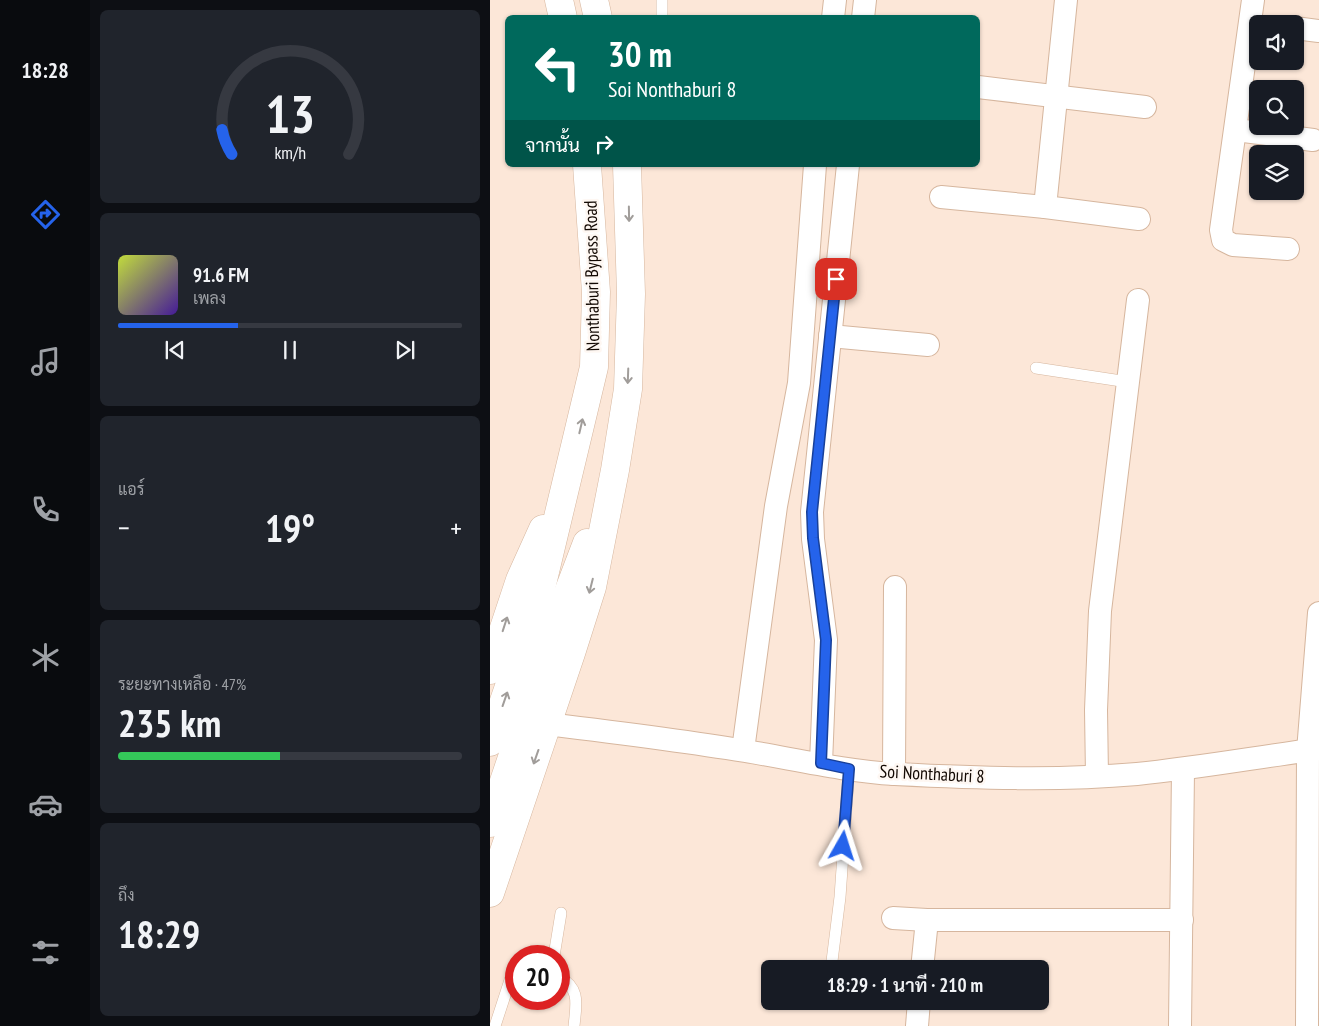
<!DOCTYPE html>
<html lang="th">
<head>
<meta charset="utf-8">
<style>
	:root { --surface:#171b24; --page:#20242c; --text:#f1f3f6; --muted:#9ea1a6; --line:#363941; --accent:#2563eb }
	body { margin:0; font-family:"PT Sans Narrow",Sarabun,sans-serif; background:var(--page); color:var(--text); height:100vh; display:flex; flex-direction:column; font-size:19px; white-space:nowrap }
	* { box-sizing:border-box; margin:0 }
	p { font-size:16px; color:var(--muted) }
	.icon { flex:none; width:28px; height:28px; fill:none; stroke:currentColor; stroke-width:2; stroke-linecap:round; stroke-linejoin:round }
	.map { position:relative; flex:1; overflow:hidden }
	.side { display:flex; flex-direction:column; gap:10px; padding:10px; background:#0d0f14; width:400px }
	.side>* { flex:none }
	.guide { position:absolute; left:15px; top:15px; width:475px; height:152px; border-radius:8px; box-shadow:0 1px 4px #0004; background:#00695c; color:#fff; overflow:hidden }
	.tools { position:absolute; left:759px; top:15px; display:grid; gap:10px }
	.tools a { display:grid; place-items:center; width:55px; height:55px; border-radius:8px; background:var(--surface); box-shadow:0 1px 4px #0004; font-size:25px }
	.speed { position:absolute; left:15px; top:945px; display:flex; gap:10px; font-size:25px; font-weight:700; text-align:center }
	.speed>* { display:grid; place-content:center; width:65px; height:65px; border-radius:50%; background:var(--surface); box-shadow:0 1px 4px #0004; line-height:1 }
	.speed .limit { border:8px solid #d22; background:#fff; color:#111 }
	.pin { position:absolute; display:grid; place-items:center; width:42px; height:42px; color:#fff; margin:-21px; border-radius:10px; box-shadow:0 2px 8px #0006 }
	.me { position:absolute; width:55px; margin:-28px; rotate:6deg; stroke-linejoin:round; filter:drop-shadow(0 0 4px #0008) }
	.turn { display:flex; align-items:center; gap:18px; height:105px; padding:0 20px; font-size:22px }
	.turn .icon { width:65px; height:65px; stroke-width:2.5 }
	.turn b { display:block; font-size:35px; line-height:42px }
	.then { display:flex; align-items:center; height:48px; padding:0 20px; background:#0003; gap:10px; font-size:19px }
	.big { font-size:38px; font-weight:600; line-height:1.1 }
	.side .card { flex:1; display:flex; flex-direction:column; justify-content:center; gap:8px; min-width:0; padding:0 18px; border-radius:8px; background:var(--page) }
	.side .dial { align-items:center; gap:0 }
	.dial svg { height:130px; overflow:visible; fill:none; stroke:var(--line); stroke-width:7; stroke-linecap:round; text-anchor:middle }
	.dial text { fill:var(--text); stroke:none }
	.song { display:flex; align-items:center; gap:15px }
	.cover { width:60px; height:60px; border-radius:8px; background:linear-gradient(135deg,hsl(70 70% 55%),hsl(260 70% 35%)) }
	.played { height:5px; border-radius:2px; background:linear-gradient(90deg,var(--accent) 35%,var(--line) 35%) }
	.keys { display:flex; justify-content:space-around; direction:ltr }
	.heat { display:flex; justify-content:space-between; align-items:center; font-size:28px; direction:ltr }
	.charge { height:8px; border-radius:4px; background:linear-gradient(90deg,#34c759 47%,var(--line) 0) }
	.trip { position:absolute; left:271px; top:960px; width:288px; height:50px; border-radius:8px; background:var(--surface); box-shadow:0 1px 4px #0004; font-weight:600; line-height:50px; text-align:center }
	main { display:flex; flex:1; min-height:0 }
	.dock { display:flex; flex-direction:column; width:90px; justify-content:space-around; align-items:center; background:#090b0e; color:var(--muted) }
	.dock .icon { width:35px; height:35px }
	.dock .on { color:var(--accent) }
	.dock b { font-size:22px; color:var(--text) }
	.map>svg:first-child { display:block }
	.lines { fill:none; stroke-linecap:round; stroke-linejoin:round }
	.lane-casing { stroke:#d6b69e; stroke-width:12 }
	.street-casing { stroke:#d6b69e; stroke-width:24 }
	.secondary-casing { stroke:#d6b69e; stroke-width:29 }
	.lane { stroke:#fff; stroke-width:11 }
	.street { stroke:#fff; stroke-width:22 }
	.secondary { stroke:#fff; stroke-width:28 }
	.oneway { stroke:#a19d9a }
	.route-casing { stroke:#184099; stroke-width:12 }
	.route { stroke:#2563eb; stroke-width:9 }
	.labels { text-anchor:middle; stroke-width:5; stroke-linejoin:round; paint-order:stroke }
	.street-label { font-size:18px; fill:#130903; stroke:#fef7f2 }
</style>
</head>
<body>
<main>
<nav class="dock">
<b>18:28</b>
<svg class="icon on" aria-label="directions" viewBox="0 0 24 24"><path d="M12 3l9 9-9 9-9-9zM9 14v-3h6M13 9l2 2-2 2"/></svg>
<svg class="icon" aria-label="music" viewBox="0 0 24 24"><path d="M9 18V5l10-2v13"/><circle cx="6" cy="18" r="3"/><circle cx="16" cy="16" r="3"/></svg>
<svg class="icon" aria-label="phone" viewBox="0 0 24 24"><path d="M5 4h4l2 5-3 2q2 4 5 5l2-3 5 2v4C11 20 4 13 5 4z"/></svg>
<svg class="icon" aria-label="climate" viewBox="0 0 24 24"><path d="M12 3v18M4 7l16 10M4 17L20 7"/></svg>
<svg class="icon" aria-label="car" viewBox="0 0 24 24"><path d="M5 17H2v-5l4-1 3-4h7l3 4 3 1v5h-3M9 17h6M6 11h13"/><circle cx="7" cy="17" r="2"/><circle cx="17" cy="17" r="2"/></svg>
<svg class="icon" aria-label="filters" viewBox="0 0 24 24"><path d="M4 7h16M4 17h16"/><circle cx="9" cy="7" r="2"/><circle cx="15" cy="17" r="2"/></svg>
</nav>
<section class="side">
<div class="card dial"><svg viewBox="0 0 100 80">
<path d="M14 69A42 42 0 1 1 86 69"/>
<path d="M14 69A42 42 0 0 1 8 54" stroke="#2563eb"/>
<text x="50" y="56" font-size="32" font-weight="700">13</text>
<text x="50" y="72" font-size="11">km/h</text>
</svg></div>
<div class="card">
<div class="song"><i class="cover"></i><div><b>91.6 FM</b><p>เพลง</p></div></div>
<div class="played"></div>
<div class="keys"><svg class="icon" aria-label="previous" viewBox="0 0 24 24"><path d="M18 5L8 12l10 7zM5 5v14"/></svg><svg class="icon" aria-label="pause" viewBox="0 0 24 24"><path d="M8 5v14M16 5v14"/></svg><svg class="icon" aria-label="next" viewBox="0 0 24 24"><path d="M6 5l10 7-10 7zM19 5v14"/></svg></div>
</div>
<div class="card"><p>แอร์</p>
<div class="heat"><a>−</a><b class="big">19°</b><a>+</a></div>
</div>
<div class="card"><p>ระยะทางเหลือ · 47%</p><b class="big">235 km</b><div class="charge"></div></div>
<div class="card"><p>ถึง</p><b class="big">18:29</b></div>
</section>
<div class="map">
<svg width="829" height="1026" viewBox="0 0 829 1026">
	<rect width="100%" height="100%" fill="#fce7d8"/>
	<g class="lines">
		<defs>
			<g id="lane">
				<path d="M172 0V18"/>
				<path d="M546 368 638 382"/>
				<path d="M64 956 71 913"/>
				<path d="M341 969 350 897 359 769"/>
				<path d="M69 977C91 988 86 1005 84 1026"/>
				<path d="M337 1004V1001"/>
				<path d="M5 1026 20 980 26 974"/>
			</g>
			<g id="street">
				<path d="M763 0 731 230 733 240 743 245 798 249"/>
				<path d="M343 18 345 0"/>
				<path d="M373 18 375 0"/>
				<path d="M805 28 829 31"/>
				<path d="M488 87 655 107"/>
				<path d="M746 130 823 140"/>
				<path d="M451 197 555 207 649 219"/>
				<path d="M555 207 576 0"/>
				<path d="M340 336 438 345"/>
				<path d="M57 724C123 732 189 740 255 751 304 759 354 771 405 774 485 778 567 781 647 774 708 768 768 757 829 749"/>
				<path d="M253 750 286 506 309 383 325 165"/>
				<path d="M331 763 336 640 323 539 322 512 358 165"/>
				<path d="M404 774 405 587"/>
				<path d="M607 776 606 710 610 611 648 300"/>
				<path d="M403 918 437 920H692"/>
				<path d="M432 969 437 920"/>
				<path d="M427 1026 429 1001"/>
				<path d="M690 1026 693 770"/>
				<path d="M817 1026 818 751 829 613"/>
			</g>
			<g id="secondary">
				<path d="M69 0 73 18"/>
				<path d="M104 0 108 18"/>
				<path d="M0 670 30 580 53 529"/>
				<path d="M0 742 47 605 104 367 106 292 97 165"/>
				<path d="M0 823 73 606 97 543"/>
				<path d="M0 893 81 653 102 587 125 470 138 389 141 294 137 165"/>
			</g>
		</defs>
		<use href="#lane" class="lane-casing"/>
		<use href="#street" class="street-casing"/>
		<use href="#secondary" class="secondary-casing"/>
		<use href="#lane" class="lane"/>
		<use href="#street" class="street"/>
		<use href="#secondary" class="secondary"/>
	</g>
	<defs><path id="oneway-shaft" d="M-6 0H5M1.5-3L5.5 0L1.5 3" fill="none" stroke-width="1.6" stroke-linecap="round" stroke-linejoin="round" transform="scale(1.25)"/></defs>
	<g class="oneway">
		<use href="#oneway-shaft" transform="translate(139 214) rotate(89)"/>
		<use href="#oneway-shaft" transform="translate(138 376) rotate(92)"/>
		<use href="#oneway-shaft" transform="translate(91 426) rotate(-77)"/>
		<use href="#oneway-shaft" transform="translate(101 586) rotate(104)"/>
		<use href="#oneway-shaft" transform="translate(15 624) rotate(-72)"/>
		<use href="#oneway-shaft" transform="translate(15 699) rotate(-71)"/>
		<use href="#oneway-shaft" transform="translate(46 757) rotate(109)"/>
	</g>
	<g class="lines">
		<defs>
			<path id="route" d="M346 279 322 512 323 538 336 640 331 763 359 769 353 846"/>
		</defs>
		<use href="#route" class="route-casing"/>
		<use href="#route" class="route"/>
	</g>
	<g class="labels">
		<g class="street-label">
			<text transform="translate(102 276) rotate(-91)" y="6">Nonthaburi Bypass Road</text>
			<text transform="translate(442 774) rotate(3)" y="6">Soi Nonthaburi 8</text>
		</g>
	</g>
</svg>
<div class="tools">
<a><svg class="icon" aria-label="sound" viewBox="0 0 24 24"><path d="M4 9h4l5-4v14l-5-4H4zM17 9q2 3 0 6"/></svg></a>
<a><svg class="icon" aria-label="search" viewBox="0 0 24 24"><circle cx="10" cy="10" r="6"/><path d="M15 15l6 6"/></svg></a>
<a><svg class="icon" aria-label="layers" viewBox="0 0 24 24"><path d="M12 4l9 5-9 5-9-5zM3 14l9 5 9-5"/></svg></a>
</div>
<div class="speed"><div class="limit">20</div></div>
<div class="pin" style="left:346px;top:279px;background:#d93025"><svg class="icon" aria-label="arrive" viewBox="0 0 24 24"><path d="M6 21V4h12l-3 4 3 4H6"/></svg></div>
<svg class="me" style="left:353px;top:846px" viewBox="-20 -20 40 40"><path d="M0-17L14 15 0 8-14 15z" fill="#2563eb" stroke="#fff" stroke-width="4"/></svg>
<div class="trip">18:29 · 1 นาที · 210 m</div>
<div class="guide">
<div class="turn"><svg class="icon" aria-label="left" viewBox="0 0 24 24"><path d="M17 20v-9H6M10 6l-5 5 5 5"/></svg><div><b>30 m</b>Soi Nonthaburi 8</div></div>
<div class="then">จากนั้น<svg class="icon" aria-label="right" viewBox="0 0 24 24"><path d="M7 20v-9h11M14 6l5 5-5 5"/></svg></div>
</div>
</div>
</main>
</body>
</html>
